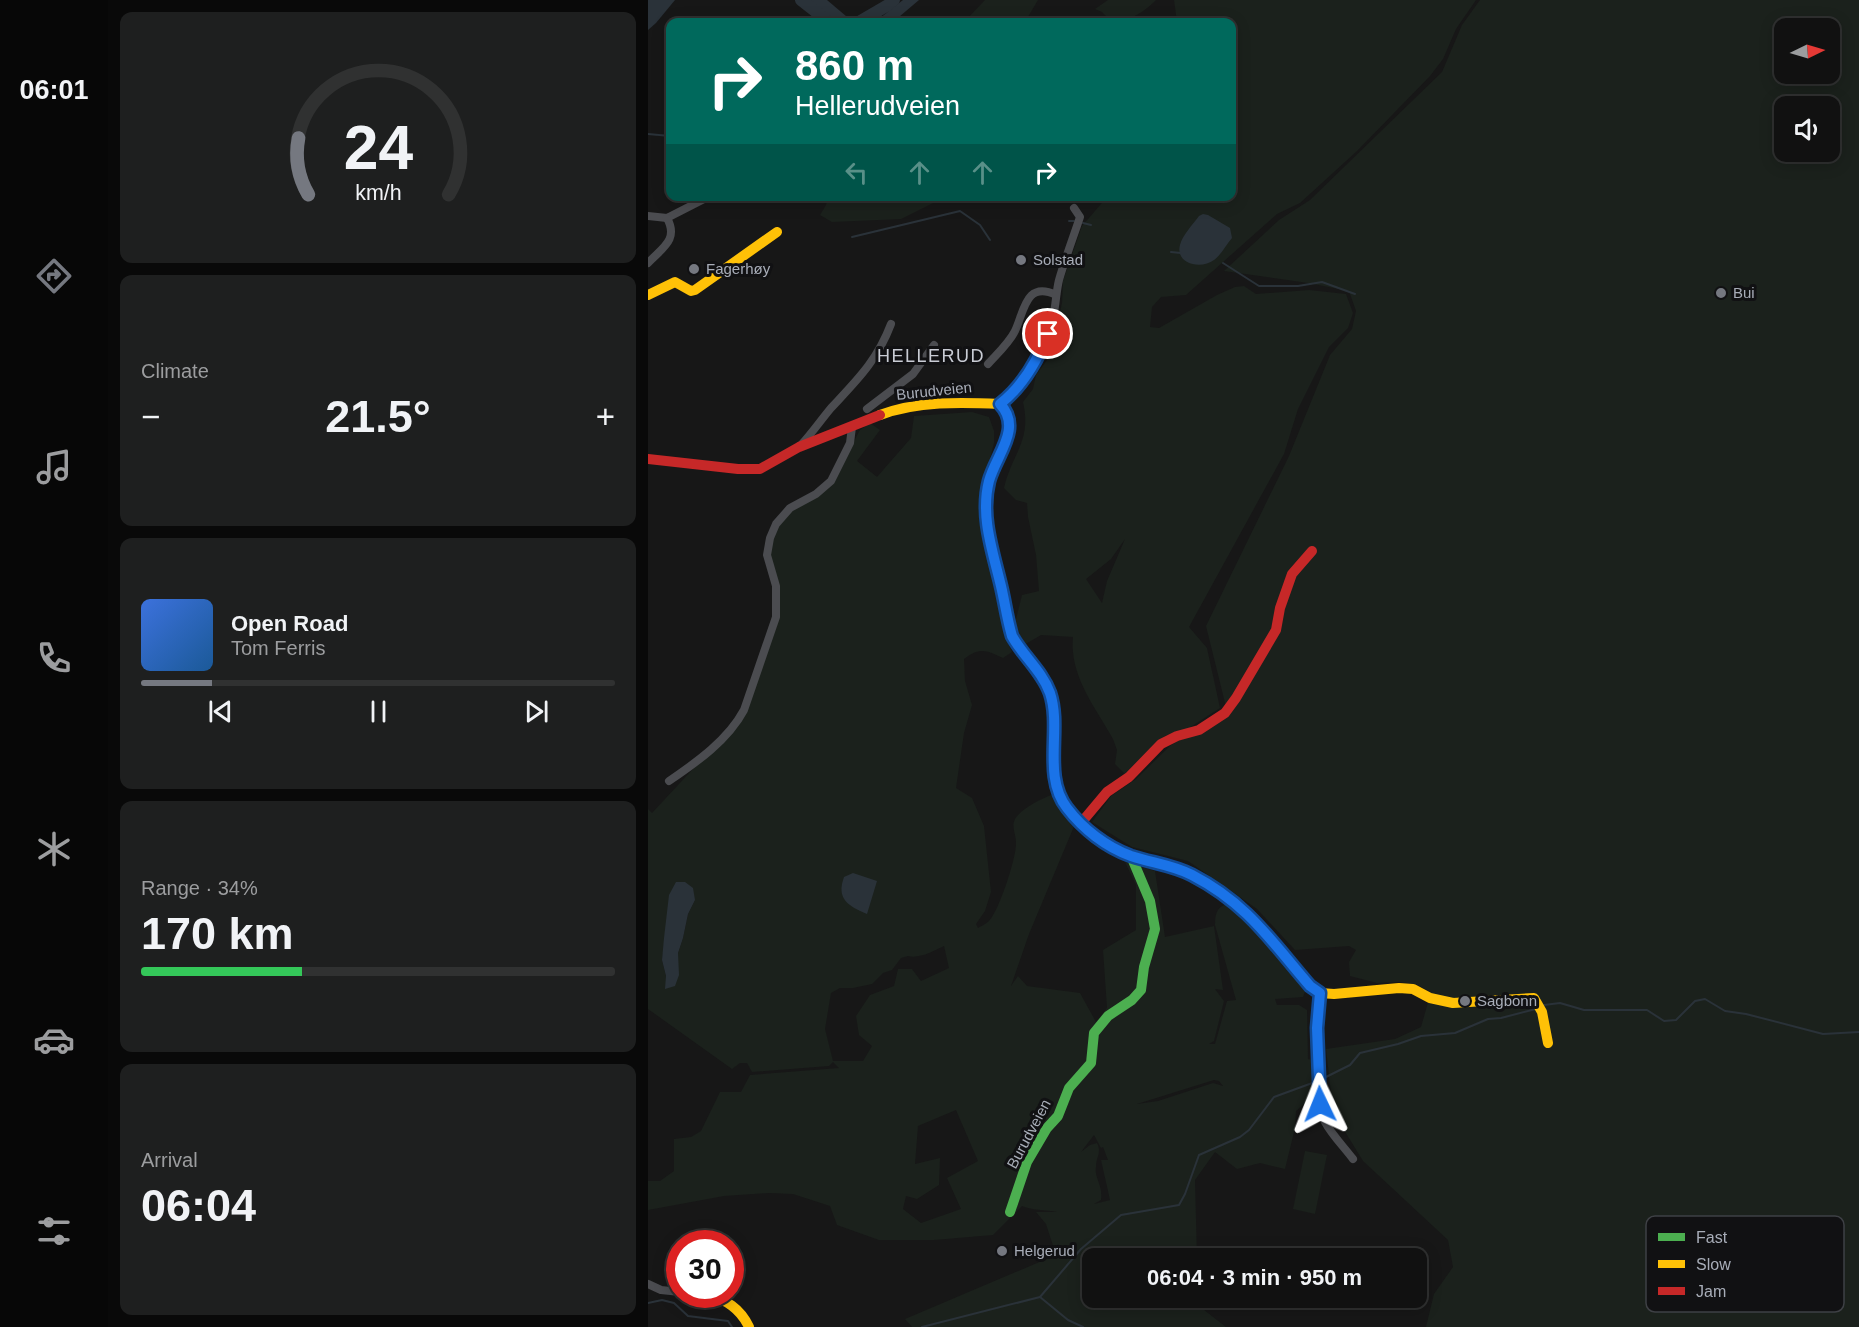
<!DOCTYPE html>
<html lang="en">
<head>
<meta charset="utf-8">
<style>
	:root { --surface:#111; --page:#1e1f1f; --text:#f1f3f6; --muted:#9c9d9f; --line:#303131; --accent:#757880 }
	body { margin:0; font-family:Helvetica,sans-serif; background:var(--page); color:var(--text); height:100vh; display:flex; flex-direction:column; font-size:22px; white-space:nowrap }
	* { box-sizing:border-box; margin:0 }
	p { font-size:20px; color:var(--muted) }
	.icon { flex:none; width:33px; height:33px; fill:none; stroke:currentColor; stroke-width:2; stroke-linecap:round; stroke-linejoin:round }
	.map { position:relative; flex:1; overflow:hidden }
	.side { display:flex; flex-direction:column; gap:12px; padding:12px; background:#090909; width:540px }
	.side>* { flex:none }
	.top-card { position:absolute; left:18px; top:18px; width:570px; height:183px; border-radius:12px; box-shadow:0 3px 15px #0003,0 0 0 2px var(--line); background:#00695c; color:#fff; overflow:hidden }
	.needle { width:39px; rotate:85deg }
	.buttons { position:absolute; left:1126px; top:18px; display:grid; gap:12px }
	.buttons a { display:grid; place-items:center; width:66px; height:66px; border-radius:12px; background:var(--surface); box-shadow:0 3px 15px #0003,0 0 0 2px var(--line); font-size:30px }
	.speed { position:absolute; left:18px; top:1230px; display:flex; gap:12px; font-size:30px; font-weight:700; text-align:center }
	.speed>* { display:grid; place-content:center; width:78px; height:78px; border-radius:50%; background:var(--surface); box-shadow:0 3px 15px #0003,0 0 0 2px var(--line); line-height:1 }
	.speed .limit { border:9px solid #d22; background:#fff; color:#111 }
	.pin { position:absolute; display:grid; place-items:center; width:51px; height:51px; color:#fff; margin:-26px; border:3px solid #fff; border-radius:50%; box-shadow:0 2px 6px #0007 }
	.me { position:absolute; width:66px; margin:-33px; rotate:358deg; stroke-linejoin:round; filter:drop-shadow(0 0 4px #0008) }
	.turn { display:flex; align-items:center; gap:21px; height:126px; padding:0 30px; font-size:27px }
	.turn .icon { width:78px; height:78px; stroke-width:2.5 }
	.turn b { display:block; font-size:42px; line-height:51px }
	.lanes { display:flex; align-items:center; height:57px; padding:0 30px; background:#0003; justify-content:center; gap:30px; direction:ltr }
	.lanes .off { opacity:.35 }
	.big { font-size:45px; font-weight:700; line-height:1.1 }
	.side .widget { flex:1; display:flex; flex-direction:column; justify-content:center; gap:9px; min-width:0; padding:0 21px; border-radius:12px; background:var(--page) }
	.side .dial { align-items:center; gap:0 }
	.dial svg { height:156px; overflow:visible; fill:none; stroke:var(--line); stroke-width:7; stroke-linecap:round; text-anchor:middle }
	.dial text { fill:var(--text); stroke:none }
	.song { display:flex; align-items:center; gap:18px }
	.cover { width:72px; height:72px; border-radius:9px; background:linear-gradient(135deg,hsl(220 70% 55%),hsl(210 70% 35%)) }
	.played { height:6px; border-radius:3px; background:linear-gradient(90deg,var(--accent) 15%,var(--line) 15%) }
	.keys { display:flex; justify-content:space-around; direction:ltr }
	.heat { display:flex; justify-content:space-between; align-items:center; font-size:33px; direction:ltr }
	.charge { height:9px; border-radius:4px; background:linear-gradient(90deg,#34c759 34%,var(--line) 0) }
	.trip { position:absolute; left:434px; top:1248px; width:345px; height:60px; border-radius:12px; background:var(--surface); box-shadow:0 3px 15px #0003,0 0 0 2px var(--line); font-weight:700; line-height:60px; text-align:center }
	main { display:flex; flex:1; min-height:0 }
	.dock { display:flex; flex-direction:column; width:108px; justify-content:space-around; align-items:center; background:#070707; color:var(--muted) }
	.dock .icon { width:42px; height:42px }
	.dock .current { color:var(--accent) }
	.dock b { font-size:27px; color:var(--text) }
	.map>svg:first-child { display:block }
	.green { fill:#1b211c; fill-rule:evenodd }
	.water { fill:#2a3239 }
	.lines { fill:none; stroke-linecap:round; stroke-linejoin:round }
	.stream { stroke:#2a3239; stroke-width:2 }
	.river { stroke:#2a3239; stroke-width:12 }
	.street { stroke:#4b4c50; stroke-width:8 }
	.fast { stroke:#4caf50; stroke-width:10 }
	.slow { stroke:#ffc107; stroke-width:10 }
	.jam { stroke:#c62828; stroke-width:10 }
	.route-casing { stroke:#114b97; stroke-width:15 }
	.route { stroke:#1a73e8; stroke-width:10 }
	.poi-dot { fill:#757880; stroke:#111113; stroke-width:2 }
	.labels { text-anchor:middle; stroke-width:6; stroke-linejoin:round; paint-order:stroke }
	.poi-label { font-size:15px; fill:#a8adb8; stroke:#111113; text-anchor:start }
	.street-label { font-size:15px; fill:#a8adb8; stroke:#111113 }
	.quarter-label { font-size:18px; letter-spacing:1.5px; fill:#c9ccd4; stroke:#111113 }
	.key { fill:#111113; stroke:#3e4045; stroke-width:1.5 }
	.key-label { font-size:16px; fill:#a8adb8 }
</style>
</head>
<body>
<main>
<nav class="dock">
<b>06:01</b>
<svg class="icon current" aria-label="directions" viewBox="0 0 24 24"><path d="M12 3l9 9-9 9-9-9zM9 14v-3h6M13 9l2 2-2 2"/></svg>
<svg class="icon" aria-label="music" viewBox="0 0 24 24"><path d="M9 18V5l10-2v13"/><circle cx="6" cy="18" r="3"/><circle cx="16" cy="16" r="3"/></svg>
<svg class="icon" aria-label="phone" viewBox="0 0 24 24"><path d="M5 4h4l2 5-3 2q2 4 5 5l2-3 5 2v4C11 20 4 13 5 4z"/></svg>
<svg class="icon" aria-label="climate" viewBox="0 0 24 24"><path d="M12 3v18M4 7l16 10M4 17L20 7"/></svg>
<svg class="icon" aria-label="car" viewBox="0 0 24 24"><path d="M5 17H2v-5l4-1 3-4h7l3 4 3 1v5h-3M9 17h6M6 11h13"/><circle cx="7" cy="17" r="2"/><circle cx="17" cy="17" r="2"/></svg>
<svg class="icon" aria-label="filters" viewBox="0 0 24 24"><path d="M4 7h16M4 17h16"/><circle cx="9" cy="7" r="2"/><circle cx="15" cy="17" r="2"/></svg>
</nav>
<section class="side">
<div class="widget dial"><svg viewBox="0 0 100 80">
<path d="M14 69A42 42 0 1 1 86 69"/>
<path d="M14 69A42 42 0 0 1 9 40" stroke="#757880"/>
<text x="50" y="56" font-size="32" font-weight="700">24</text>
<text x="50" y="72" font-size="11">km/h</text>
</svg></div>
<div class="widget"><p>Climate</p>
<div class="heat"><a>−</a><b class="big">21.5°</b><a>+</a></div>
</div>
<div class="widget">
<div class="song"><i class="cover"></i><div><b>Open Road</b><p>Tom Ferris</p></div></div>
<div class="played"></div>
<div class="keys"><svg class="icon" aria-label="previous" viewBox="0 0 24 24"><path d="M18 5L8 12l10 7zM5 5v14"/></svg><svg class="icon" aria-label="pause" viewBox="0 0 24 24"><path d="M8 5v14M16 5v14"/></svg><svg class="icon" aria-label="next" viewBox="0 0 24 24"><path d="M6 5l10 7-10 7zM19 5v14"/></svg></div>
</div>
<div class="widget"><p>Range · 34%</p><b class="big">170 km</b><div class="charge"></div></div>
<div class="widget"><p>Arrival</p><b class="big">06:04</b></div>
</section>
<div class="map">
<svg width="1211" height="1327" viewBox="0 0 1211 1327">
	<rect width="100%" height="100%" fill="#171717"/>
	<g class="green">
		<path d="M337 0H390L377 22H316Z"/>
		<path d="M460 0H508C496 12 481 22 464 22L454 12 447 9Z"/>
		<path d="M526 0H828L808 29 795 59 782 76 709 151 652 203 629 214 538 295 513 297 504 307 502 327 511 328 569 295 587 287 596 286 608 294 661 290 698 294 705 313 700 328 681 347 650 409 636 454 541 627 559 648 572 708 538 730 517 736 495 757 480 777 467 764 469 750 465 739C447 707 421 675 425 637L393 635 376 645 367 623 374 595 391 591 388 555 380 517 379 503 368 500 356 488C364 453 384 441 375 402L385 389 388 375 402 356 414 303 415 281 434 226 459 197 584 196V22H529ZM477 539 459 581 454 603 438 579 463 559Z"/>
		<path d="M832 0H1211V1327H778L786 1294 805 1267 800 1240 715 1161 685 1112 678 1049 747 1039 773 1027 783 992 767 984 751 982 729 983 702 976 701 962 708 950 701 946 647 950 609 909 540 861 484 847 444 822 463 796 488 779 523 745 579 711 558 626 641 456 682 355 704 329 708 311 701 291 660 283 576 271 631 220 662 200 794 72 814 25ZM1137 28H1182V74H1137ZM1137 106H1182V152H1137Z"/>
		<path d="M180 197V196L328 197 285 203 253 219 184 222 172 215 178 205Z"/>
		<path d="M324 412 341 417 346 431V443L332 499 333 529 357 636 364 652 355 658C338 650 332 647 316 659L317 681 324 705 316 733 308 788 324 798 336 826 343 892 337 911 328 924 330 928C333 926 338 924 341 921 351 911 369 856 368 842 368 834 363 827 367 819 373 809 394 798 406 794L427 824 381 934 363 986 370 976 379 986 432 993 448 1022 459 1008 455 950 488 930V885L477 862 507 871 517 937 566 926 575 990 567 989 576 1001 566 1041 561 1044H567L579 1001 588 1000 567 925C567 915 568 908 578 904L584 906 621 941 642 972 658 989 655 997 627 999 629 1005H651L659 1010 660 1059 666 1060 667 1095 648 1111 647 1128 637 1169 612 1163 589 1169 567 1152 547 1180 549 1258H444V1298H551V1306L578 1327H264L257 1319 408 1255 398 1224 388 1212H409C398 1210 382 1210 374 1206L345 1235 286 1240H231L189 1225 182 1206 145 1194 121 1193 76 1196 0 1210V1181H12L26 1171V1139L43 1137 53 1131 72 1092H93L102 1075 191 1068 185 1062 181 1066 104 1072 99 1063H92L84 1069 0 1009V809L4 813 98 712 129 626 122 552 124 537 135 514 181 488 212 430 222 423 232 430 209 461 229 477 263 438 266 416ZM47 900 40 914 35 938 30 953V961L18 976 14 960 19 923ZM296 946 301 968 273 981 264 969H250L246 986 222 995 208 1016 211 1035 224 1046 215 1061H185L177 1029 183 993 192 988H205L224 984 235 973 244 970 253 958 260 956C272 959 285 951 296 946ZM566 1080 571 1081 575 1086 565 1083 510 1101 489 1104ZM308 1110 330 1161 299 1178 313 1209 273 1223 255 1209 258 1196 269 1199 291 1185 292 1158 267 1164 270 1126ZM446 1135 453 1148 455 1147 460 1160H453L462 1200 446 1204 453 1200C455 1184 446 1178 448 1167 448 1157 454 1153 449 1143L442 1145 433 1152Z"/>
		<path d="M657 1151 679 1155 667 1214 645 1209Z"/>
	</g>
	<g class="water">
		<path d="M0 0H27L8 23 0 30Z"/>
		<path d="M152 0H179L205 22H182Z"/>
		<path d="M255 0H271L245 22H222H227Z"/>
		<path d="M555 214 560 215 582 228 584 238C578 245 573 255 566 260 553 270 527 264 532 245 534 236 545 224 551 216Z"/>
		<path d="M205 873 229 881 219 914C200 906 188 899 196 877Z"/>
		<path d="M28 882H37L45 888 47 900 40 914 35 938 30 953 31 975 27 986 17 989 18 976 14 960 16 938 21 895Z"/>
	</g>
	<g class="lines">
		<g class="stream">
			<path d="M0 134 22 136"/>
			<path d="M421 221H426"/>
			<path d="M435 223 443 225"/>
			<path d="M204 237 312 211 332 225 342 240"/>
			<path d="M523 252 533 253"/>
			<path d="M575 263 611 286H650L674 282 707 294"/>
			<path d="M896 1005 912 1003 936 1010H999L1016 1021 1028 1020 1047 1001 1057 999 1077 1011 1098 1014 1175 1034 1211 1032"/>
			<path d="M672 1080 702 1065 712 1053 750 1044 773 1036 807 1033 840 1019 853 1018 888 1009"/>
			<path d="M392 1297 420 1320 435 1327"/>
			<path d="M0 1303 14 1300 26 1303 40 1316 80 1321 84 1327"/>
			<path d="M274 1327 392 1297 433 1249 473 1215 531 1205 537 1194 551 1155 592 1137 601 1130 626 1097 667 1082"/>
		</g>
		<g class="river">
			<path d="M153 0 181 22"/>
			<path d="M211 22 240 5 246 0"/>
		</g>
		<g class="street">
			<path d="M0 216 19 218 62 196"/>
			<path d="M0 263C14 248 31 240 19 218"/>
			<path d="M340 364C349 354 361 343 367 331 376 313 377 280 408 295"/>
			<path d="M352 404C378 384 397 348 405 317 408 305 408 292 411 280 417 259 425 238 432 217L426 208"/>
			<path d="M219 409 265 374 286 345"/>
			<path d="M153 445C164 433 173 420 183 408 209 380 229 361 243 324"/>
			<path d="M21 781C49 762 80 740 96 710L128 617V586L119 555 122 538 128 524 142 508 168 494 183 481 202 443 204 427"/>
			<path d="M672 993C669 1018 666 1102 677 1122 684 1135 696 1147 705 1159"/>
			<path d="M0 1284 13 1290 32 1292"/>
		</g>
		<path class="fast" d="M362 1212 379 1162 399 1128 410 1116 421 1088 443 1063 446 1033 460 1016 484 1000 493 990 496 967 507 929 502 901 483 856"/>
		<g class="slow">
			<path d="M0 295 27 282 43 291 47 290 129 232"/>
			<path d="M232 415C269 401 313 402 352 404 374 435 344 459 339 491 333 528 353 586 361 623L364 636 370 645"/>
			<path d="M621 938 662 986 672 993 686 994 751 988 765 989 782 998 805 1003 886 998 894 1012 900 1043"/>
			<path d="M59 1294C78 1300 92 1308 101 1327"/>
		</g>
		<g class="jam">
			<path d="M0 459 90 469H112L151 447 232 415"/>
			<path d="M370 645C381 661 397 676 402 694 414 734 394 778 423 813 441 834 464 851 491 858 507 863 524 866 539 873 571 887 597 912 621 938"/>
			<path d="M433 823 459 792 481 777 513 744 529 736 551 730 577 713 588 698 628 630 632 608 644 574 664 551"/>
		</g>
	</g>
	<g class="lines">
		<defs>
			<path id="route" d="M400 334C390 359 374 387 352 404 375 428 348 455 341 481 332 516 345 552 353 586 357 603 359 619 364 636 375 656 394 671 402 693 414 729 394 776 419 808 435 829 458 847 483 856 504 863 525 865 544 875 600 904 623 941 662 986L672 993 669 1028 672 1104"/>
		</defs>
		<use href="#route" class="route-casing"/>
		<use href="#route" class="route"/>
	</g>
	<g class="poi-dot">
		<circle cx="373" cy="260" r="6"/>
		<circle cx="46" cy="269" r="6"/>
		<circle cx="1073" cy="293" r="6"/>
		<circle cx="817" cy="1001" r="6"/>
		<circle cx="354" cy="1251" r="6"/>
	</g>
	<g class="labels">
		<g class="poi-label">
			<text x="385" y="265">Solstad</text>
			<text x="58" y="274">Fagerhøy</text>
			<text x="1085" y="298">Bui</text>
			<text x="829" y="1006">Sagbonn</text>
			<text x="366" y="1256">Helgerud</text>
		</g>
		<g class="street-label">
			<text transform="translate(286 391) rotate(-6)" y="5">Burudveien</text>
			<text transform="translate(381 1134) rotate(-62)" y="5">Burudveien</text>
		</g>
		<g class="quarter-label">
			<text x="283" y="362">HELLERUD</text>
		</g>
	</g>
	<rect x="998" y="1216" width="198" height="96" rx="9" class="key"/>
	<rect x="1010" y="1233" width="27" height="8" fill="#4caf50"/>
	<rect x="1010" y="1260" width="27" height="8" fill="#ffc107"/>
	<rect x="1010" y="1287" width="27" height="8" fill="#c62828"/>
	<g class="key-label">
		<text x="1048" y="1243">Fast</text>
		<text x="1048" y="1270">Slow</text>
		<text x="1048" y="1297">Jam</text>
	</g>
</svg>
<div class="buttons">
<a><svg class="needle" viewBox="-14 -14 28 28"><path d="M0-13l5 13h-10z" fill="#e53935"/><path d="M0 13l5-13h-10z" fill="#9c9d9f"/></svg></a>
<a><svg class="icon" aria-label="sound" viewBox="0 0 24 24"><path d="M4 9h4l5-4v14l-5-4H4zM17 9q2 3 0 6"/></svg></a>
</div>
<div class="speed"><div class="limit">30</div></div>
<div class="pin" style="left:400px;top:334px;background:#d93025"><svg class="icon" aria-label="arrive" viewBox="0 0 24 24"><path d="M6 21V4h12l-3 4 3 4H6"/></svg></div>
<svg class="me" style="left:672px;top:1104px" viewBox="-20 -20 40 40"><path d="M0-17L14 15 0 8-14 15z" fill="#1a73e8" stroke="#fff" stroke-width="4"/></svg>
<div class="trip">06:04 · 3 min · 950 m</div>
<div class="top-card">
<div class="turn"><svg class="icon" aria-label="right" viewBox="0 0 24 24"><path d="M7 20v-9h11M14 6l5 5-5 5"/></svg><div><b>860 m</b>Hellerudveien</div></div>
<div class="lanes"><svg class="icon off" aria-label="left" viewBox="0 0 24 24"><path d="M17 20v-9H6M10 6l-5 5 5 5"/></svg><svg class="icon off" aria-label="ahead" viewBox="0 0 24 24"><path d="M12 20V5M6 11l6-6 6 6"/></svg><svg class="icon off" aria-label="ahead" viewBox="0 0 24 24"><path d="M12 20V5M6 11l6-6 6 6"/></svg><svg class="icon" aria-label="right" viewBox="0 0 24 24"><path d="M7 20v-9h11M14 6l5 5-5 5"/></svg></div>
</div>
</div>
</main>
</body>
</html>
